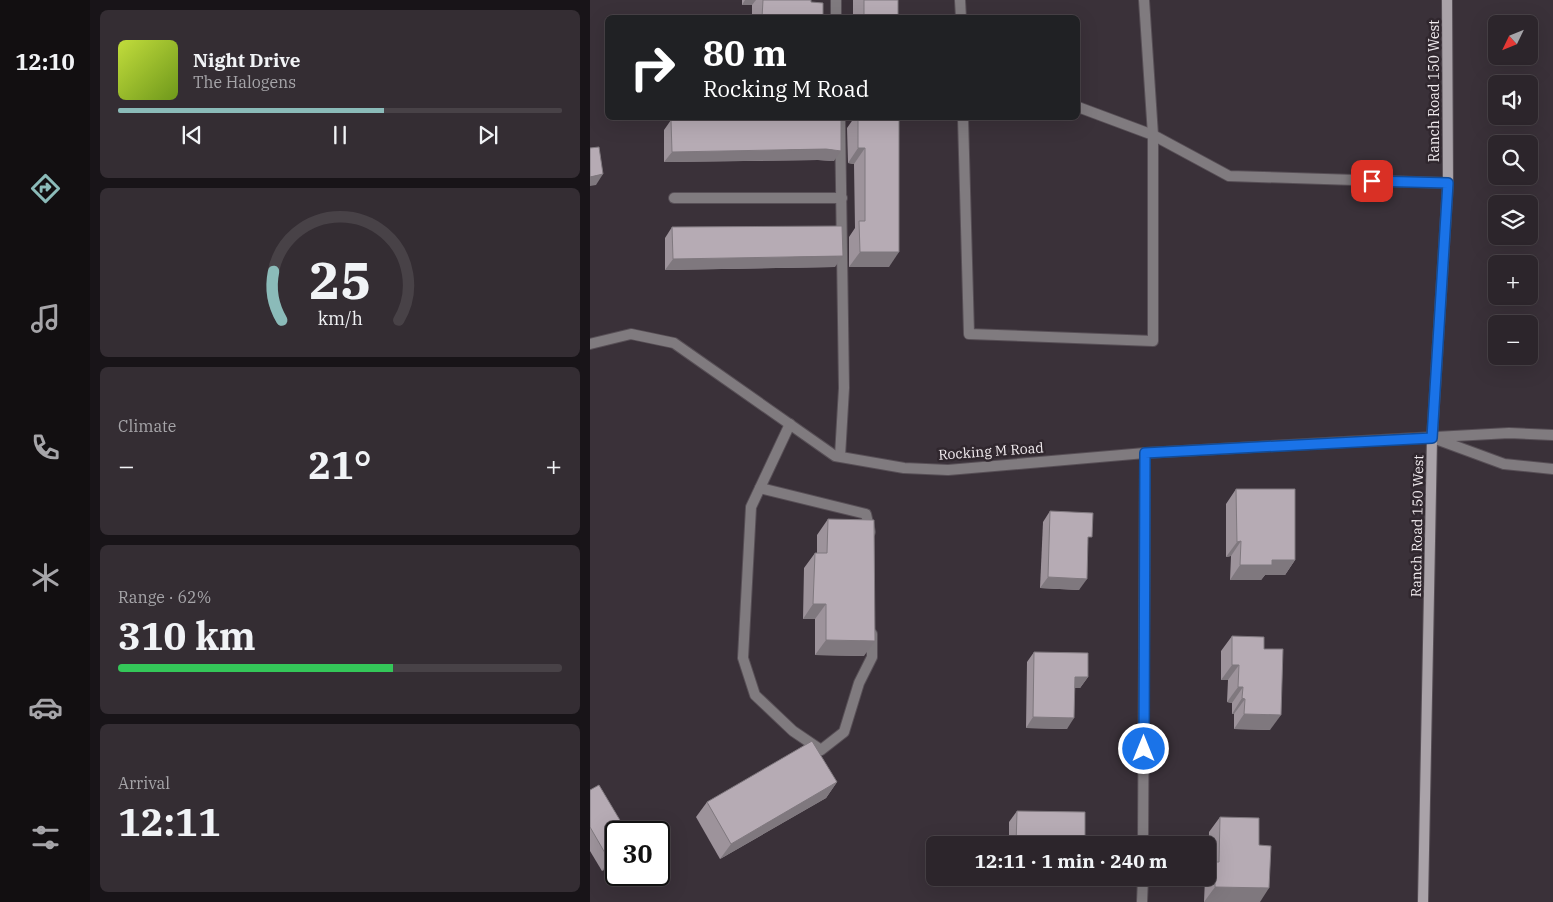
<!DOCTYPE html>
<html lang="en">
<head>
<meta charset="utf-8">
<style>
	:root { --surface:#2c252b; --page:#342d33; --text:#f1f3f6; --muted:#a6a5a9; --line:#484247; --accent:#8bbbb9 }
	body { margin:0; font-family:"IBM Plex Serif",serif; background:var(--page); color:var(--text); height:100vh; display:flex; flex-direction:column; font-size:19px; white-space:nowrap }
	* { box-sizing:border-box; margin:0 }
	p { font-size:16px; color:var(--muted) }
	.icon { flex:none; width:28px; height:28px; fill:none; stroke:currentColor; stroke-width:2; stroke-linecap:round; stroke-linejoin:round }
	.map { position:relative; flex:1; overflow:hidden }
	.drawer { display:flex; flex-direction:column; gap:10px; padding:10px; background:#181418; width:500px }
	.drawer>* { flex:none }
	.guide { position:absolute; left:15px; top:15px; width:475px; height:105px; border-radius:8px; box-shadow:0 5px 20px #0002,0 0 0 1px var(--line); background:#202124; color:#fff; overflow:hidden }
	.needle { width:32px; rotate:227deg }
	.fabs { position:absolute; left:898px; top:15px; display:grid; gap:10px }
	.fabs a { display:grid; place-items:center; width:50px; height:50px; border-radius:8px; background:var(--surface); box-shadow:0 5px 20px #0002,0 0 0 1px var(--line); font-size:25px }
	.speed { position:absolute; left:15px; top:821px; display:flex; gap:10px; font-size:25px; font-weight:700; text-align:center }
	.speed>* { display:grid; place-content:center; width:65px; height:65px; border-radius:50%; background:var(--surface); box-shadow:0 5px 20px #0002,0 0 0 1px var(--line); line-height:1 }
	.speed .limit { border:2px solid #111; border-radius:8px; background:#fff; color:#111 }
	.pin { position:absolute; display:grid; place-items:center; width:42px; height:42px; color:#fff; margin:-21px; border-radius:10px; box-shadow:0 2px 8px #0006 }
	.me { position:absolute; width:55px; margin:-28px; rotate:0deg; stroke-linejoin:round; filter:drop-shadow(0 0 4px #0008) }
	.turn { display:flex; align-items:center; gap:18px; height:105px; padding:0 15px; font-size:22px }
	.turn .icon { width:65px; height:65px; stroke-width:2.5 }
	.turn b { display:block; font-size:35px; line-height:42px }
	.big { font-size:38px; font-weight:700; line-height:1.1 }
	.drawer .tile { flex:1; display:flex; flex-direction:column; justify-content:center; gap:8px; min-width:0; padding:0 18px; border-radius:8px; background:var(--page) }
	.drawer .dial { align-items:center; gap:0 }
	.dial svg { height:130px; overflow:visible; fill:none; stroke:var(--line); stroke-width:7; stroke-linecap:round; text-anchor:middle }
	.dial text { fill:var(--text); stroke:none }
	.song { display:flex; align-items:center; gap:15px }
	.cover { width:60px; height:60px; border-radius:8px; background:linear-gradient(135deg,hsl(70 70% 55%),hsl(80 70% 35%)) }
	.played { height:5px; border-radius:2px; background:linear-gradient(90deg,var(--accent) 60%,var(--line) 60%) }
	.keys { display:flex; justify-content:space-around; direction:ltr }
	.heat { display:flex; justify-content:space-between; align-items:center; font-size:28px; direction:ltr }
	.charge { height:8px; border-radius:4px; background:linear-gradient(90deg,#34c759 62%,var(--line) 0) }
	.trip { position:absolute; left:336px; top:836px; width:290px; height:50px; border-radius:8px; background:var(--surface); box-shadow:0 5px 20px #0002,0 0 0 1px var(--line); font-weight:700; line-height:50px; text-align:center }
	main { display:flex; flex:1; min-height:0 }
	.tabs { display:flex; flex-direction:column; width:90px; justify-content:space-around; align-items:center; background:#120f11; color:var(--muted) }
	.tabs .icon { width:35px; height:35px }
	.tabs .current { color:var(--accent) }
	.tabs b { font-size:22px; color:var(--text) }
	.map>svg:first-child { display:block }
	.lines { fill:none; stroke-linecap:round; stroke-linejoin:round }
	.service-casing { stroke:#574f56; stroke-width:12 }
	.minor-casing { stroke:#574f56; stroke-width:12 }
	.secondary-casing { stroke:#574f56; stroke-width:12 }
	.service { stroke:#807b7f; stroke-width:10 }
	.minor { stroke:#807b7f; stroke-width:10 }
	.secondary { stroke:#aaa3a9; stroke-width:10 }
	.wall { fill:#9d939b }
	.shaded-wall { fill:#7f787e }
	.building { fill:#b6abb4; stroke:#7f787e }
	.route-casing { stroke:#114b97; stroke-width:12 }
	.route { stroke:#1a73e8; stroke-width:9 }
	.labels { text-anchor:middle; stroke-width:5; stroke-linejoin:round; paint-order:stroke }
	.street-label { font-size:14px; fill:#f1ebef; stroke:#30272e }
</style>
</head>
<body>
<main>
<nav class="tabs">
<b>12:10</b>
<svg class="icon current" aria-label="directions" viewBox="0 0 24 24"><path d="M12 3l9 9-9 9-9-9zM9 14v-3h6M13 9l2 2-2 2"/></svg>
<svg class="icon" aria-label="music" viewBox="0 0 24 24"><path d="M9 18V5l10-2v13"/><circle cx="6" cy="18" r="3"/><circle cx="16" cy="16" r="3"/></svg>
<svg class="icon" aria-label="phone" viewBox="0 0 24 24"><path d="M5 4h4l2 5-3 2q2 4 5 5l2-3 5 2v4C11 20 4 13 5 4z"/></svg>
<svg class="icon" aria-label="climate" viewBox="0 0 24 24"><path d="M12 3v18M4 7l16 10M4 17L20 7"/></svg>
<svg class="icon" aria-label="car" viewBox="0 0 24 24"><path d="M5 17H2v-5l4-1 3-4h7l3 4 3 1v5h-3M9 17h6M6 11h13"/><circle cx="7" cy="17" r="2"/><circle cx="17" cy="17" r="2"/></svg>
<svg class="icon" aria-label="filters" viewBox="0 0 24 24"><path d="M4 7h16M4 17h16"/><circle cx="9" cy="7" r="2"/><circle cx="15" cy="17" r="2"/></svg>
</nav>
<section class="drawer">
<div class="tile">
<div class="song"><i class="cover"></i><div><b>Night Drive</b><p>The Halogens</p></div></div>
<div class="played"></div>
<div class="keys"><svg class="icon" aria-label="previous" viewBox="0 0 24 24"><path d="M18 5L8 12l10 7zM5 5v14"/></svg><svg class="icon" aria-label="pause" viewBox="0 0 24 24"><path d="M8 5v14M16 5v14"/></svg><svg class="icon" aria-label="next" viewBox="0 0 24 24"><path d="M6 5l10 7-10 7zM19 5v14"/></svg></div>
</div>
<div class="tile dial"><svg viewBox="0 0 100 80">
<path d="M14 69A42 42 0 1 1 86 69"/>
<path d="M14 69A42 42 0 0 1 9 39" stroke="#8bbbb9"/>
<text x="50" y="56" font-size="32" font-weight="700">25</text>
<text x="50" y="72" font-size="11">km/h</text>
</svg></div>
<div class="tile"><p>Climate</p>
<div class="heat"><a>−</a><b class="big">21°</b><a>+</a></div>
</div>
<div class="tile"><p>Range · 62%</p><b class="big">310 km</b><div class="charge"></div></div>
<div class="tile"><p>Arrival</p><b class="big">12:11</b></div>
</section>
<div class="map">
<svg width="963" height="902" viewBox="0 0 963 902">
	<rect width="100%" height="100%" fill="#3a3139"/>
	<g class="lines">
		<defs>
			<g id="service">
				<path d="M246 0V18"/>
				<path d="M370 0 371 18"/>
				<path d="M488 107 563 135 639 176 858 183"/>
				<path d="M250 118 254 388 250 456"/>
				<path d="M373 118 379 334 563 341V135L554 0"/>
				<path d="M84 198H252"/>
				<path d="M200 424 161 507 153 658 165 695 203 731 231 750 254 732 269 683 282 657V634"/>
				<path d="M170 488 276 514 280 532"/>
			</g>
			<g id="minor">
				<path d="M0 344 41 334 84 343 245 456 314 468 358 470 555 453 919 433 963 435"/>
				<path d="M846 439 914 464 963 469"/>
				<path d="M553 845 555 453"/>
				<path d="M552 902 553 878"/>
			</g>
			<path id="secondary" d="M833 902 842 438 858 183 857 0"/>
		</defs>
		<use href="#service" class="service-casing"/>
		<use href="#minor" class="minor-casing"/>
		<use href="#secondary" class="secondary-casing"/>
		<use href="#service" class="service"/>
		<use href="#minor" class="minor"/>
		<use href="#secondary" class="secondary"/>
	</g>
	<g class="wall">
		<path d="M152 0H221V2L233 18H162V5H152Z"/>
		<rect x="263" y="0" width="45" height="18"/>
		<path d="M264 118H309L299 267H259V237L265 228 264 164 258 163 257 128Z"/>
		<path d="M81 120 244 161 228 160 74 162V130Z"/>
		<path d="M82 227 245 267 75 270V238Z"/>
		<path d="M646 489 705 560 695 575H675L671 580H640L641 556 636 557V504Z"/>
		<path d="M460 511 498 542 489 590 450 588 453 522Z"/>
		<path d="M238 519 274 656 225 655V619H213L214 568 225 553H227V535Z"/>
		<path d="M642 636 674 649 680 730 644 729V714H642V703L637 702 638 680H631V651Z"/>
		<path d="M444 652 498 677 490 688H485L477 729 436 728 437 662Z"/>
		<path d="M247 782 236 798 130 859 106 817 117 802Z"/>
		<path d="M0 790 26 832V863L12 871 0 851Z"/>
		<path d="M427 811 489 845H419V822Z"/>
		<path d="M630 817 669 845 670 902H614L615 878H618V872L619 832Z"/>
	</g>
	<g class="shaded-wall">
		<path d="M155 0H166L162 5H152Z"/>
		<path d="M268 148H275L264 164 258 163Z"/>
		<path d="M236 149 251 151 244 161 228 160 74 162 82 152Z"/>
		<path d="M13 174 6 185 0 186V177Z"/>
		<path d="M270 252H309L299 267H259Z"/>
		<path d="M253 256 245 267 75 270 83 259Z"/>
		<path d="M651 541 641 556 636 557 647 542Z"/>
		<path d="M682 560H705L695 575H675L671 580H640L650 565Z"/>
		<path d="M458 577 497 579 489 590 450 588Z"/>
		<path d="M223 604H236L225 619H213Z"/>
		<path d="M236 640 285 641 274 656 225 655Z"/>
		<path d="M642 665H649L638 680H631Z"/>
		<path d="M485 677H498L490 688H477Z"/>
		<path d="M648 687H653L642 703 637 702Z"/>
		<path d="M652 698 655 699 644 714H642Z"/>
		<path d="M654 714 691 715 680 730 644 729Z"/>
		<path d="M443 717 484 718 477 729 436 728Z"/>
		<path d="M247 782 236 798 130 859 141 844Z"/>
		<path d="M470 836 495 837 489 845H464Z"/>
		<path d="M26 856V863L12 871 19 860Z"/>
		<path d="M625 887 679 888 670 902H614Z"/>
	</g>
	<g class="building">
		<path d="M173 0H221V2L233 3V18H172Z"/>
		<rect x="274" y="0" width="34" height="18"/>
		<path d="M251 118V151L236 149 82 152 81 120Z"/>
		<path d="M268 118H309V252H270L269 221H275V148H268Z"/>
		<path d="M9 147 13 174 0 177V148Z"/>
		<path d="M252 226 253 256 83 259 82 227Z"/>
		<path d="M646 489H705V560H682V565H650L651 541 647 542Z"/>
		<path d="M460 511 503 513 502 537H498L497 579 458 577Z"/>
		<path d="M238 519 284 520 285 641 236 640V604H223L225 553H237Z"/>
		<path d="M642 636 674 637V649H693L691 715 654 714 655 699 652 698 653 687H648L649 665H642Z"/>
		<path d="M444 652 498 653V677H485L484 718 443 717Z"/>
		<path d="M222 741 247 782 141 844 117 802Z"/>
		<path d="M9 785 37 832H26V856L19 860 0 827V790Z"/>
		<path d="M427 811 495 812V837L470 836V845H426Z"/>
		<path d="M630 817 669 818V845L681 846 679 888 625 887V862H629Z"/>
	</g>
	<g class="lines">
		<defs>
			<path id="route" d="M554 749 555 453 842 438 858 183 782 181"/>
		</defs>
		<use href="#route" class="route-casing"/>
		<use href="#route" class="route"/>
	</g>
	<g class="labels">
		<g class="street-label">
			<text transform="translate(844 91) rotate(-90)" y="5">Ranch Road 150 West</text>
			<text transform="translate(401 451) rotate(-4)" y="5">Rocking M Road</text>
			<text transform="translate(827 526) rotate(-89)" y="5">Ranch Road 150 West</text>
		</g>
	</g>
</svg>
<div class="fabs">
<a><svg class="needle" viewBox="-14 -14 28 28"><path d="M0-13l5 13h-10z" fill="#e53935"/><path d="M0 13l5-13h-10z" fill="#a6a5a9"/></svg></a>
<a><svg class="icon" aria-label="sound" viewBox="0 0 24 24"><path d="M4 9h4l5-4v14l-5-4H4zM17 9q2 3 0 6"/></svg></a>
<a><svg class="icon" aria-label="search" viewBox="0 0 24 24"><circle cx="10" cy="10" r="6"/><path d="M15 15l6 6"/></svg></a>
<a><svg class="icon" aria-label="layers" viewBox="0 0 24 24"><path d="M12 4l9 5-9 5-9-5zM3 14l9 5 9-5"/></svg></a>
<a>+</a>
<a>−</a>
</div>
<div class="speed"><div class="limit">30</div></div>
<div class="pin" style="left:782px;top:181px;background:#d93025"><svg class="icon" aria-label="arrive" viewBox="0 0 24 24"><path d="M6 21V4h12l-3 4 3 4H6"/></svg></div>
<svg class="me" style="left:554px;top:749px" viewBox="-20 -20 40 40"><circle r="17" fill="#1a73e8" stroke="#fff" stroke-width="3"/><path d="M0-11L8 9 0 5-8 9z" fill="#fff"/></svg>
<div class="trip">12:11 · 1 min · 240 m</div>
<div class="guide">
<div class="turn"><svg class="icon" aria-label="right" viewBox="0 0 24 24"><path d="M7 20v-9h11M14 6l5 5-5 5"/></svg><div><b>80 m</b>Rocking M Road</div></div>
</div>
</div>
</main>
</body>
</html>
